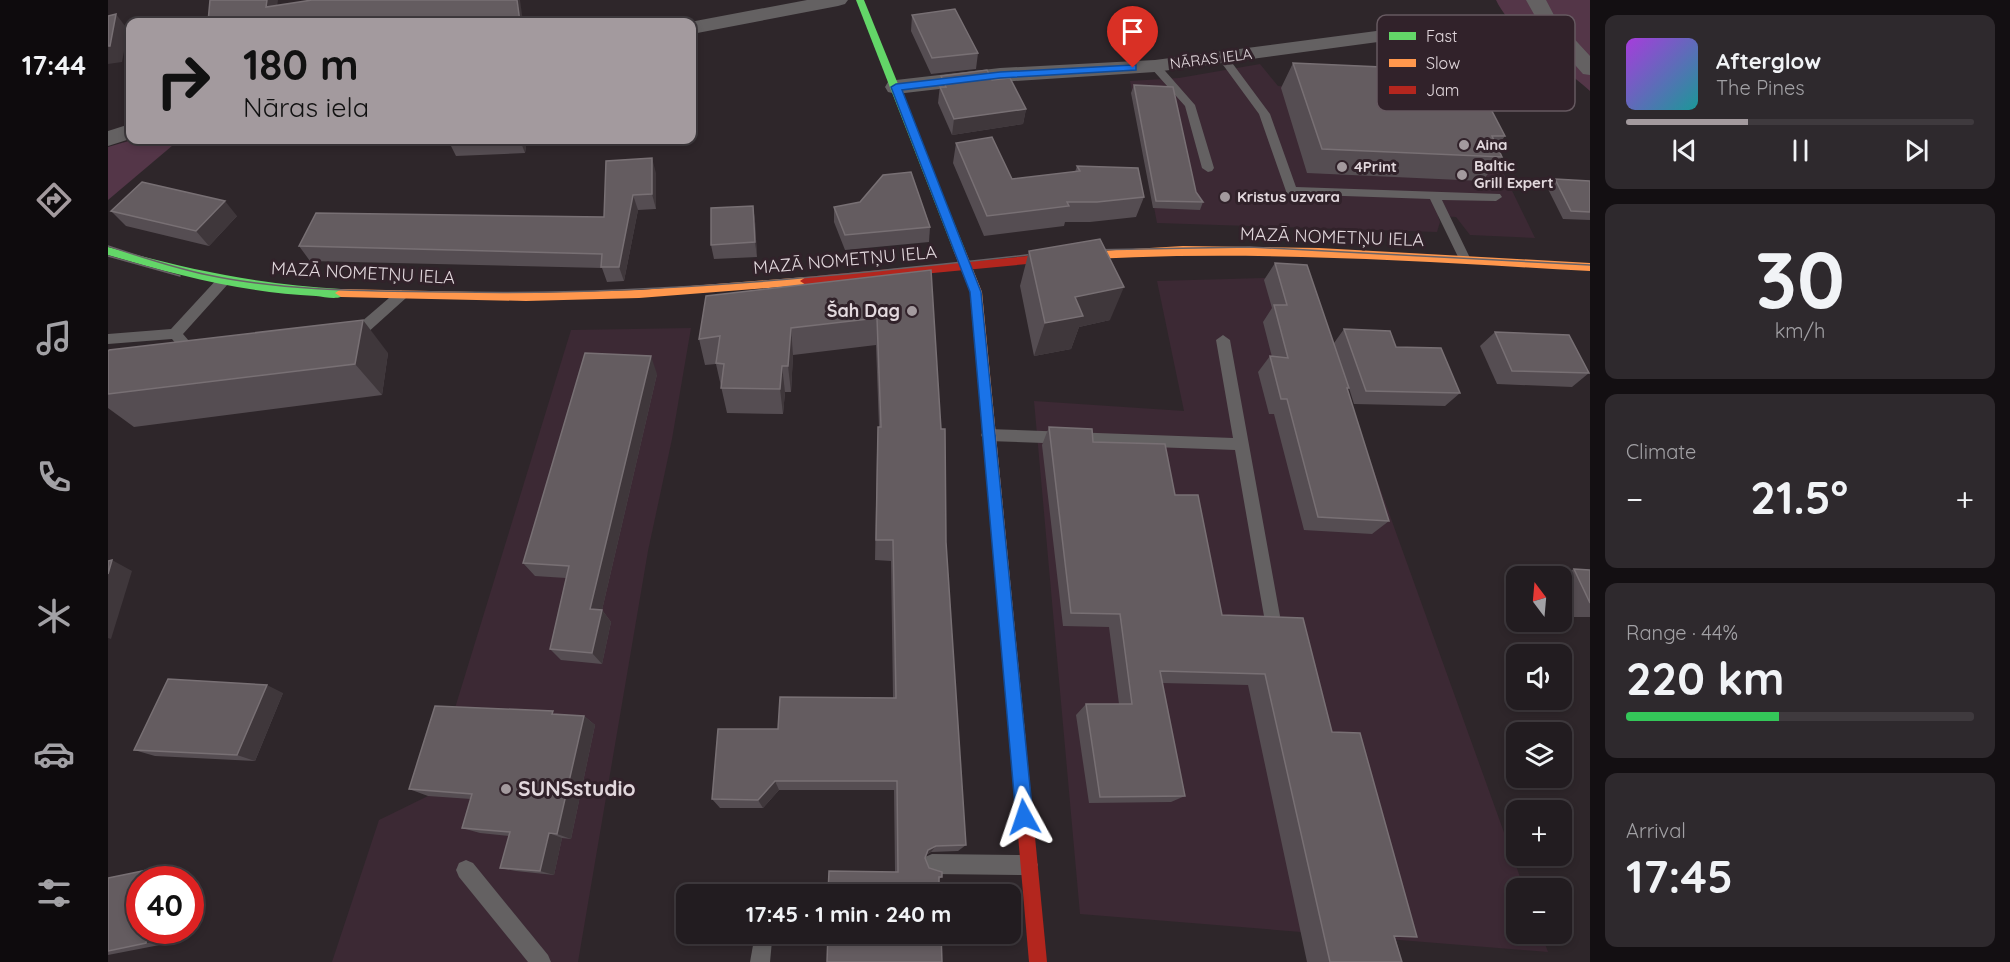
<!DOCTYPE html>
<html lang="en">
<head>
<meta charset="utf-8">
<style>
	:root { --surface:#221c20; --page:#2e292d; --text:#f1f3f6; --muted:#a2a1a5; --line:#3f3a3e; --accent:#a39a9e }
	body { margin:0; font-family:Quicksand,sans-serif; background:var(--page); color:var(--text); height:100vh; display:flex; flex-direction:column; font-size:22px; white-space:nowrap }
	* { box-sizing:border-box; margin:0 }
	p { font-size:20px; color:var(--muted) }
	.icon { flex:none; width:33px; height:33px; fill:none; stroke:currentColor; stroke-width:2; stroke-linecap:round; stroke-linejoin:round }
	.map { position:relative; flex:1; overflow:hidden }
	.sheet { display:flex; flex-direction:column; gap:15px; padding:15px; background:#130f12; width:420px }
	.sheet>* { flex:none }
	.top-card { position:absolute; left:18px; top:18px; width:570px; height:126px; border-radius:12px; box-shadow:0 3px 9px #0003,0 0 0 2px var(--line); background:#a39a9e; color:#111; overflow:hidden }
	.needle { width:39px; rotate:344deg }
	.controls { position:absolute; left:1398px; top:566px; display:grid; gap:12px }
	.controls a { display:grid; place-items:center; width:66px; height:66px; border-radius:12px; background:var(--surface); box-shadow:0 3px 9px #0003,0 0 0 2px var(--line); font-size:30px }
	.speed { position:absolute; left:18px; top:866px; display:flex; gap:12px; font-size:30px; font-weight:700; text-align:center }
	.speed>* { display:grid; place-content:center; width:78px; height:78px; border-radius:50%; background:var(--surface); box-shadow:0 3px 9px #0003,0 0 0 2px var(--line); line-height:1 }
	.speed .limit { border:9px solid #d22; background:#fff; color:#111 }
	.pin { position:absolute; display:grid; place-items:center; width:51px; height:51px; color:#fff; margin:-62px -26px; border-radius:50% 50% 50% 0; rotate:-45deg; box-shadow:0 0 6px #0007 }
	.pin .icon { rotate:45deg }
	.me { position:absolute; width:66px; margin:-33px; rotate:355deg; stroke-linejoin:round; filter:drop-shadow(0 0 4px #0008) }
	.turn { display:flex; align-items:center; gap:21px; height:126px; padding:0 18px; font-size:27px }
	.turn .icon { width:78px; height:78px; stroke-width:2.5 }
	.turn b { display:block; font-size:42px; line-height:51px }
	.big { font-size:45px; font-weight:800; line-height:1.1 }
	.sheet .widget { flex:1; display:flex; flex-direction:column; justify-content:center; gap:9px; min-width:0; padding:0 21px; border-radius:12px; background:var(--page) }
	.sheet .dial { align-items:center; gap:0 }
	.dial b { font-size:78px; line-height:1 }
	.song { display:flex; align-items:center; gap:18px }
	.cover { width:72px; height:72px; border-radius:9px; background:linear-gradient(135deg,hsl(280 70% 55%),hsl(180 70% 35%)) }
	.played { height:6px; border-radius:3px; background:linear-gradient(90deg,var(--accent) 35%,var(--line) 35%) }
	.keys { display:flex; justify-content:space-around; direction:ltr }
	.heat { display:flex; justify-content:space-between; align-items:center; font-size:33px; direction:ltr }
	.charge { height:9px; border-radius:4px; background:linear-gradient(90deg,#34c759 44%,var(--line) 0) }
	.trip { position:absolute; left:568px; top:884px; width:345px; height:60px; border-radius:12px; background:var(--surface); box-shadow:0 3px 9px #0003,0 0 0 2px var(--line); font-weight:800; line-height:60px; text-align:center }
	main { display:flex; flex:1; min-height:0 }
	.menu { display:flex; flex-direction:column; width:108px; justify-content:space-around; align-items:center; background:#0e0b0d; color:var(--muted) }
	.menu .icon { width:42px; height:42px }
	.menu .on { color:var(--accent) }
	.menu b { font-size:27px; color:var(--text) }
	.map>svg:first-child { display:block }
	.built { fill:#3c2934 }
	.green { fill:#543648 }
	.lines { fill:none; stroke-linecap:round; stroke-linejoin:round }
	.lane { fill:#646162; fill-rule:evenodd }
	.street { fill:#646162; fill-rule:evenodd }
	.fast { fill:#63d668; fill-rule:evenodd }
	.slow { fill:#ff974d; fill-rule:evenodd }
	.jam { fill:#b3261e; fill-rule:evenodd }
	.tram { stroke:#686266; stroke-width:1.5 }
	.wall { fill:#554d52 }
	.shaded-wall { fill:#3f373b }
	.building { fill:#645c60; stroke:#787074; stroke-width:1.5 }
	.route { fill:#1a73e8; stroke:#114b97; stroke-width:1.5 }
	.poi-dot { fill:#a39a9e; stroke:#31222a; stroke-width:2 }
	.labels { text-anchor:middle; stroke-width:6; stroke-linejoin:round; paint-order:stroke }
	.far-street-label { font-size:15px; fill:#e2d8dd; stroke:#31222a }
	.far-poi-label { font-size:15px; font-weight:bold; fill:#e2d8dd; stroke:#31222a; text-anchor:start }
	.street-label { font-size:18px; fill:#e2d8dd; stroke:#31222a }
	.poi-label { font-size:18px; font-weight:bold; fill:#e2d8dd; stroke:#31222a; text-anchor:end }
	.near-poi-label { font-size:21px; font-weight:bold; fill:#e2d8dd; stroke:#31222a; text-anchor:start }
	.key { fill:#31222a; stroke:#665960; stroke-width:1.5 }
	.key-label { font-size:16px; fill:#e2d8dd }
</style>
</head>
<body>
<main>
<nav class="menu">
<b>17:44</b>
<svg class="icon on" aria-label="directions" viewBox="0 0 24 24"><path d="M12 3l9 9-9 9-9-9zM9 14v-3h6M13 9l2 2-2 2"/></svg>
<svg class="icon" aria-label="music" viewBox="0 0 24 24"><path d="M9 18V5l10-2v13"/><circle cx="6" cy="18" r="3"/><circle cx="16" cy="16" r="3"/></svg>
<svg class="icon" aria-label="phone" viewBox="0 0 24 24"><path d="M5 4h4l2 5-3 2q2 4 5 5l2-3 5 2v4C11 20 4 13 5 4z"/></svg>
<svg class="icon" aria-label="climate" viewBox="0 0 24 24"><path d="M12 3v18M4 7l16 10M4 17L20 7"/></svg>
<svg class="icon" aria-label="car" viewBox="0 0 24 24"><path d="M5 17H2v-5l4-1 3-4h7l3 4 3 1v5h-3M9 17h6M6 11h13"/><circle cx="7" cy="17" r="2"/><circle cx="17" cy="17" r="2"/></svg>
<svg class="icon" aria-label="filters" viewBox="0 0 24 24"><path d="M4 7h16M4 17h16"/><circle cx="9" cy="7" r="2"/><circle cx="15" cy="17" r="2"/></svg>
</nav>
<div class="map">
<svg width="1482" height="962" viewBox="0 0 1482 962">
	<rect width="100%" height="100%" fill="#2e262a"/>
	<g class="built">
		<path d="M1152 64 1170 86 1358 96 1427 238 1362 235 1348 217 1330 216 1332 222 1329 232 1049 223 1022 81 1071 78Z"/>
		<path d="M1196 277 1416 888H1408V933H1433L1440 952 972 914 926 401 1076 411 1049 281Z"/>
		<path d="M583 328 564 439 540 551 470 962H224L271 820 320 796 463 330Z"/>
	</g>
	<g class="green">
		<path d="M1388 0H1482V91C1455 67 1402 31 1388 0Z"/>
		<path d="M24 140H71L0 200V147Z"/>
	</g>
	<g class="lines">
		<g class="lane">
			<path d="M1115 55 1119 56 1162 114 1188 187 1392 194 1394 197 1388 201 1334 200 1363 260 1361 263H1353L1322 199 1179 194 1151 114 1110 58Z"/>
			<path d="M1047 63 1051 64 1087 105 1106 168 1104 171 1100 172 1094 168 1077 106 1043 68V64Z"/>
			<path d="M115 276 121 281 120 284 75 334 94 356 92 360H82L64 339 0 344V334L63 329 110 278Z"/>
			<path d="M293 290 299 295 298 298 248 343H238L236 339 238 335 288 292Z"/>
			<path d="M1115 335 1122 340 1172 616 1170 622 1164 624 1158 622 1156 616 1127 450 880 441 875 439 873 435 875 431 880 429 1125 438 1108 340Z"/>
			<path d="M824 854 920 855 927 858 930 865 927 872 920 875 824 874 817 871 814 864 817 857Z"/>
			<path d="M358 860 365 863 440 955 443 962H420L351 877 348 870 351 863Z"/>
			<path d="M659 933 664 941 662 962H642L647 934Z"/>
		</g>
		<g class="street">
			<path d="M699 0H740L737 4 730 6 584 34 582 22Z"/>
			<path d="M1418 0H1438L1448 19 1482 56V75L1475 74 1432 25Z"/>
			<path d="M1382 16 1389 18 1392 22 1389 26 1047 72 892 82 788 94 780 92 777 87 780 82 788 80 892 68 1047 60Z"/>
			<path d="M22 124V139L0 146V131Z"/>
		</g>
		<g class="fast">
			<path d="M748 0H756L858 252 856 255 852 256 846 252Z"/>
			<path d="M0 247C77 269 153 285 233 289L239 293C233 301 218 297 208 296 137 293 68 275 0 255Z"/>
		</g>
		<g class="slow">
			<path d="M1075 246 1211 248 1482 263V271C1301 261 1122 248 941 262L935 258 941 254Z"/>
			<path d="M852 248 858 252 874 292 918 743 916 749 910 751 904 749 902 743 862 292 846 252Z"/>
			<path d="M698 277 704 281 698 285 531 298 418 301 233 297 227 293 233 289 418 293 531 290Z"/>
		</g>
		<g class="jam">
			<path d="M941 254 947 258 941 262 698 285 692 281 698 277Z"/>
			<path d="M910 735 916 737 918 743 939 962H921L902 743 904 737Z"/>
		</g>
		<g class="tram">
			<path d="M0 246C33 257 66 268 100 275 180 292 264 291 346 292 544 296 740 275 937 253"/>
			<path d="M979 250 1142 247 1482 265"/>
			<path d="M0 256 72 276"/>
		</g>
	</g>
	<g class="wall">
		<path d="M804 15 870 53 868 69 823 74 803 31Z"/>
		<path d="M1341 36 1412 53 1400 68 1365 75 1397 136 1389 147 1394 157 1374 181 1199 173 1173 88 1185 63 1350 70 1331 52Z"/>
		<path d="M833 76 884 80 918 109 915 124 844 135 830 103Z"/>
		<path d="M1026 85 1088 192 1095 202 1092 210 1045 208 1023 93Z"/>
		<path d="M342 140H419L417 153 348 156 341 142Z"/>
		<path d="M848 143 904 179 967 172 969 166 1036 197 1028 217 982 222H957L956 226 876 236 845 163Z"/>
		<path d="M548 173V209L530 210 516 281 499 282 494 268 202 261 191 246 496 217Z"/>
		<path d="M1447 179 1482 181V220L1455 219 1439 187Z"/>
		<path d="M645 206 647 221 649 257 606 259 603 245Z"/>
		<path d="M726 207 822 227 821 242 737 250 726 222Z"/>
		<path d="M3 211 129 216 101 246 18 226Z"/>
		<path d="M921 251 1002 320 971 327 963 349 926 356 912 286Z"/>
		<path d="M1167 263 1226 343 1236 329 1288 347 1352 393 1337 406 1246 404 1241 388 1239 389 1281 521 1264 534 1196 530 1166 414H1161L1150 372 1162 356 1164 357 1155 322 1164 308 1156 280Z"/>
		<path d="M823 270 838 542 858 845 850 851 823 852 818 855 817 858 821 868 834 877 831 879 787 872 786 790H671L655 808H612L604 799 670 729 785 698 783 561 767 560 769 451 771 427 768 345 685 355 683 392H677L675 414 619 413 608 364 597 365 591 339Z"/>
		<path d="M1387 332 1481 373 1464 387 1389 384 1372 346Z"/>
		<path d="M0 352 280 353 274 395 26 427 0 408Z"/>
		<path d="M549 374 494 610 503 622 494 664 453 660 442 649 458 578 427 576 415 563Z"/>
		<path d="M941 427 985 442 1067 495 1114 615 1224 732 1309 937H1287L1294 962H1199L1140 685 1054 683 1077 796 1063 802 981 803 968 715 978 704H1011L1001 627 955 626 934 445Z"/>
		<path d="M1466 569 1482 570V617H1464L1454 594V576H1452Z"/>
		<path d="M175 693 147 761 47 756 26 750Z"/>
		<path d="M448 714 476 716 487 725 463 839 454 838 446 875 408 871 392 868 401 836 372 833 354 828 363 799 320 796 301 789Z"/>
		<path d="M54 867 76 870 74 879H32L62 943 0 955V878Z"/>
	</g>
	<g class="shaded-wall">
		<path d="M159 0H170L167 21 158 7Z"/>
		<path d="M409 0H412L415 22H412Z"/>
		<path d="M8 14 20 30 14 62 0 64V46Z"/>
		<path d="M364 18 366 22H341Z"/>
		<path d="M1412 53 1400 68 1356 76 1367 61Z"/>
		<path d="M918 109 915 124 844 135 846 119Z"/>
		<path d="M412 140H419L417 153Z"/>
		<path d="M544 158 548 173V209L544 194Z"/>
		<path d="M525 195 530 210 516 281 511 267Z"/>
		<path d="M117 201 129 216 101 246 88 231Z"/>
		<path d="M645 206 647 221 649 257 647 242Z"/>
		<path d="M1016 287 1002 320 971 327 963 349 926 356 937 323 967 297Z"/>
		<path d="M255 320 280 353 274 395 247 364Z"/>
		<path d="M683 328 685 355 683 392 680 366Z"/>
		<path d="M543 356 549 374 494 610 503 622 494 664 484 653 482 609Z"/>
		<path d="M674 366 677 392 675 414 672 389Z"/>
		<path d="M4 560 24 571 3 639 0 638V574Z"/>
		<path d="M159 685 175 693 147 761 129 755Z"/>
		<path d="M476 716 487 725 463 839 449 834Z"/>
		<path d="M667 781 671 790 655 808 650 800Z"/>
		<path d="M441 833 454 838 446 875 432 871Z"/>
		<path d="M828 846 823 852 815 856 820 850Z"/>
		<path d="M54 867 76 870 74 879H52Z"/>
		<path d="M41 930H64L62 943H38Z"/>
	</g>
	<g class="building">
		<path d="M102 0H159L158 7 204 0H409L412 22H365L364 18 341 22H100Z"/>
		<path d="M847 9 870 53 824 58 804 15Z"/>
		<path d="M8 14 2 46H0V16Z"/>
		<path d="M1185 63 1363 71 1397 136H1384L1394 157 1214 149Z"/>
		<path d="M879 70 884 80 902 78 918 109 846 119 832 87H838L833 76Z"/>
		<path d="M1026 85 1065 87 1088 192 1095 202 1048 201Z"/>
		<path d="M884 137 904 179 972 171 969 166 1030 168 1036 197 989 202H959L961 206 879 216 848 143Z"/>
		<path d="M342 140H394L341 142Z"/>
		<path d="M544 158V194L525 195 511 267H493L494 254 191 246 208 213 496 217 498 161Z"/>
		<path d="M803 172 822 227 737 235 726 207 752 202 775 175Z"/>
		<path d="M1447 179 1482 181V212L1463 211Z"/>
		<path d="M34 182 117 201 88 231 3 211Z"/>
		<path d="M645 206 647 242 603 245V208Z"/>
		<path d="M992 239 1016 287 967 297 975 316 937 323 921 251Z"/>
		<path d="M1167 263 1199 265 1241 388H1239L1281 521 1210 517 1179 399H1173L1162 356 1180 358 1166 305H1179Z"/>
		<path d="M823 270 833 429H837L838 542 858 845 828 846 820 850 817 858 821 868 834 872V877H831V894H720L721 871 790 872 789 781H667L650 800 604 799 610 729H670L672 697 788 698 785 540H768L770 427H773L769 318 683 328 680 366H674L672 389 613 388 616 364 608 363 612 336 591 339 598 296Z"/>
		<path d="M255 320 247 364 0 394V352L1 350Z"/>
		<path d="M1236 329 1282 331 1288 347 1333 348 1352 393 1258 391Z"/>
		<path d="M1387 332 1461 335 1481 373 1404 371Z"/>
		<path d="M477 353 543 356 482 609 494 610 484 653 442 649 461 566 415 563Z"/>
		<path d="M941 427 984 429 985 442 1057 444 1067 495H1090L1114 615 1195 618 1224 732 1252 733 1309 937 1286 936 1294 962H1222L1157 674 1052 671 1077 796 992 797 978 704H1024L1012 614 963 613Z"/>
		<path d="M4 560 0 574V561Z"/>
		<path d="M1466 569 1482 570V603Z"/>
		<path d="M60 679 159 685 129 755 26 750Z"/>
		<path d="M327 706 445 711 444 714 476 716 449 834 441 833 432 871 392 868 402 832 354 828 364 794 301 789Z"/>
		<path d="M54 867 52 879H32V930H41L38 943 0 951V878Z"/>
		<path d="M720 933H833L834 962H719Z"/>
	</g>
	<path class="route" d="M1025 65H1028V70L892 78 794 90 873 292 925 817 922 823 916 826 910 823 908 817 862 292 783 87 788 84 892 72Z"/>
	<g class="poi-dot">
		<circle cx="1356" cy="145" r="6"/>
		<circle cx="1234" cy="167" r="6"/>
		<circle cx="1354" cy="175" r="6"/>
		<circle cx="1117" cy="197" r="6"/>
		<circle cx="804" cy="311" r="6"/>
		<circle cx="398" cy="789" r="6"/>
	</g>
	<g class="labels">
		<g class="far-street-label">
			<text transform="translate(1103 59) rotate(-7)" y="5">NĀRAS IELA</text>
		</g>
		<g class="far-poi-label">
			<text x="1368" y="150">Aina</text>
			<text x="1366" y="171">Baltic<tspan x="1366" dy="17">Grill Expert</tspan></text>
			<text x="1246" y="172">4Print</text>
			<text x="1129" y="202">Kristus uzvara</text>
		</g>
		<g class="street-label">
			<text transform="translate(1224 237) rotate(2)" y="6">MAZĀ NOMETŅU IELA</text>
			<text transform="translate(737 260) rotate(-5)" y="6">MAZĀ NOMETŅU IELA</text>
			<text transform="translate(255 273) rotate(3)" y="6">MAZĀ NOMETŅU IELA</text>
		</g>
		<g class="poi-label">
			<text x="792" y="317">Šah Dag</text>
		</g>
		<g class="near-poi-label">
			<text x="410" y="796">SUNSstudio</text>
		</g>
	</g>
	<rect x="1269" y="15" width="198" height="96" rx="9" class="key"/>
	<rect x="1281" y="32" width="27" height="8" fill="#63d668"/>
	<rect x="1281" y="59" width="27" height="8" fill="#ff974d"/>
	<rect x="1281" y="86" width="27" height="8" fill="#b3261e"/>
	<g class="key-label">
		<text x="1318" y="42">Fast</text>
		<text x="1318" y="69">Slow</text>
		<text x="1318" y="96">Jam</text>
	</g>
</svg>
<div class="controls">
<a><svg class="needle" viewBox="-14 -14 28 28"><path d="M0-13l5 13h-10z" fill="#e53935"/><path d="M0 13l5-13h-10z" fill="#a2a1a5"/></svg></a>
<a><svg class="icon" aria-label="sound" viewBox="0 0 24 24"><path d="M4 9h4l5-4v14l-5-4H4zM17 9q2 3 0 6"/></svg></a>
<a><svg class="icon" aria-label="layers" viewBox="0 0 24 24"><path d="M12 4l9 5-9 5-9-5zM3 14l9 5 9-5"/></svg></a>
<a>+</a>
<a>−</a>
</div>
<div class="speed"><div class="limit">40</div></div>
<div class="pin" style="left:1025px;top:68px;background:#d93025"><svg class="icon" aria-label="arrive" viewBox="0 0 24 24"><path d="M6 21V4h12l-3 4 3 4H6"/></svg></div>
<svg class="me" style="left:916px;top:817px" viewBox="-20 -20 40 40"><path d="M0-17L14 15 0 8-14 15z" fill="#1a73e8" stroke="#fff" stroke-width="4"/></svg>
<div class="trip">17:45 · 1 min · 240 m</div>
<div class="top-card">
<div class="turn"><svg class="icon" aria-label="right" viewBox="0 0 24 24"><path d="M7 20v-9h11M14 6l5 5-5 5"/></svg><div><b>180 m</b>Nāras iela</div></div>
</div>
</div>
<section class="sheet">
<div class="widget">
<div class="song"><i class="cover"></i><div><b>Afterglow</b><p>The Pines</p></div></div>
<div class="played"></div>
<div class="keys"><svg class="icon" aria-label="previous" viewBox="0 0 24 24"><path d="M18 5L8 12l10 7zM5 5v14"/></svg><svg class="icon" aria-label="pause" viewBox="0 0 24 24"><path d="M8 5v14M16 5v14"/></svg><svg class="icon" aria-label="next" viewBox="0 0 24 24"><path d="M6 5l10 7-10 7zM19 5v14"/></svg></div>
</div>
<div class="widget dial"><b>30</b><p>km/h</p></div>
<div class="widget"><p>Climate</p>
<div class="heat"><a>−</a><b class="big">21.5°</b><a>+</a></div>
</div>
<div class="widget"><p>Range · 44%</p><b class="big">220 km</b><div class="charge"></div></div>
<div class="widget"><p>Arrival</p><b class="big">17:45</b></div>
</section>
</main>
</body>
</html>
